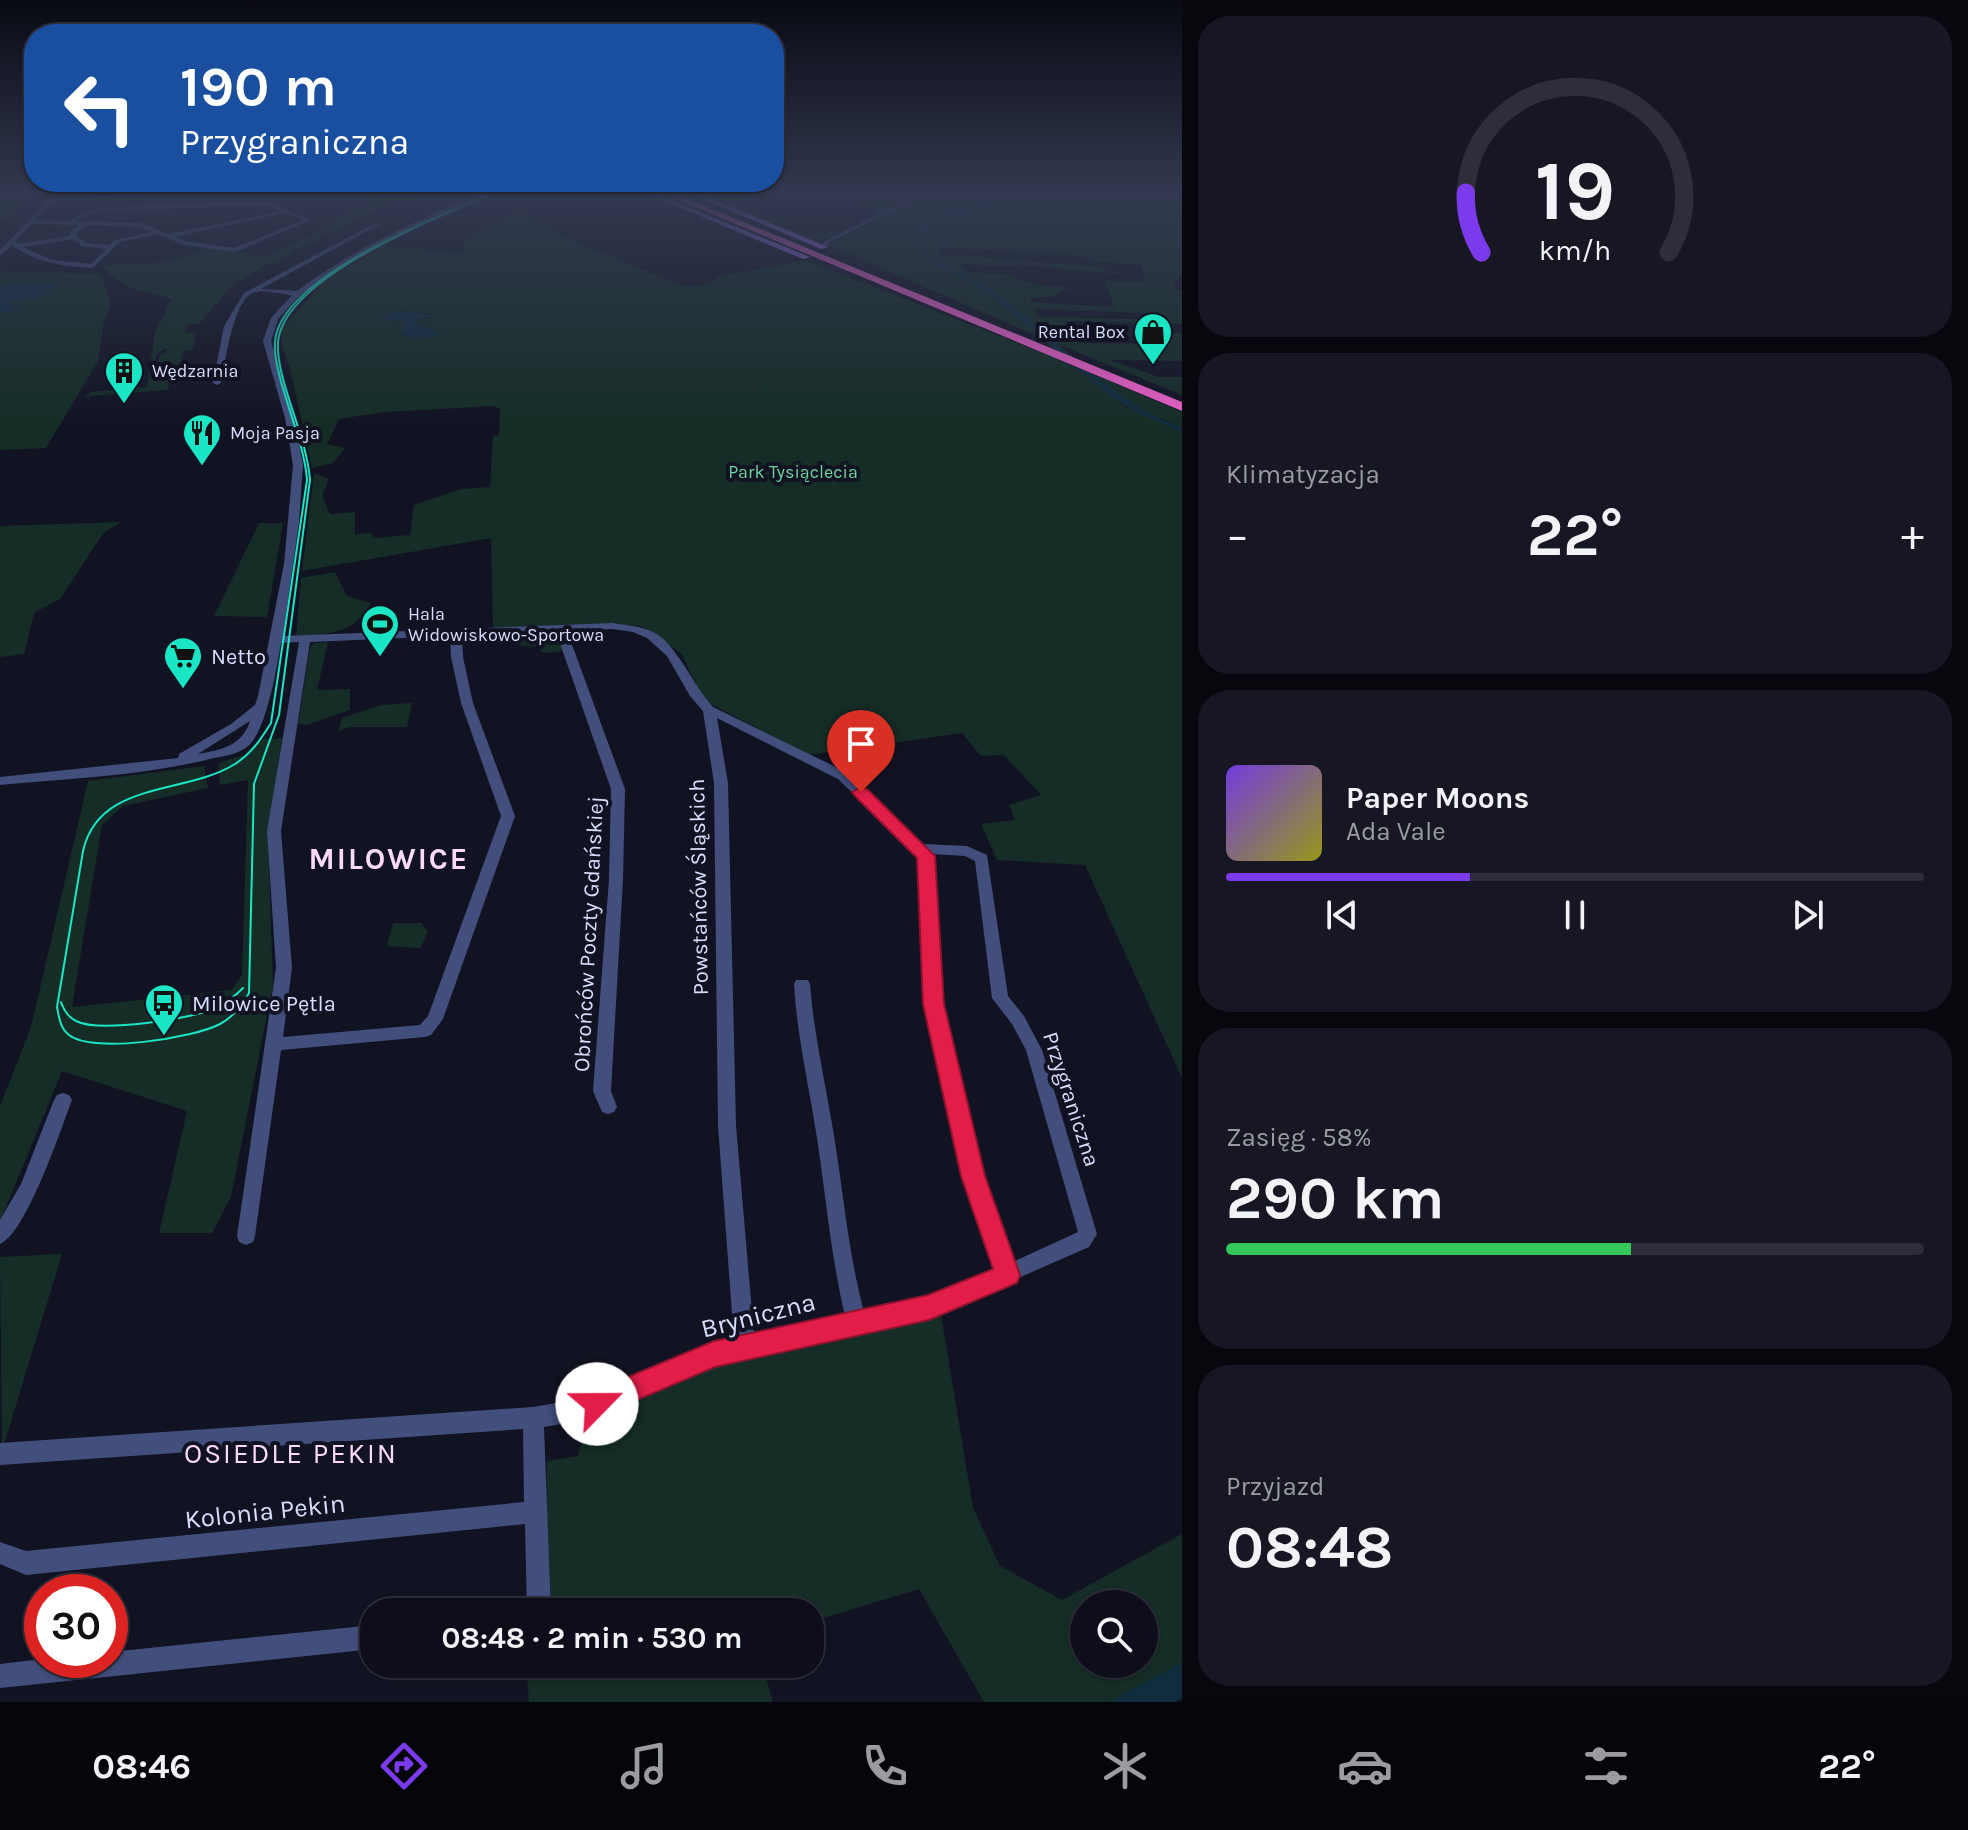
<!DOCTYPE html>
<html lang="pl">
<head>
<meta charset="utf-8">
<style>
	:root { --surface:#0d0e1a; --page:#161723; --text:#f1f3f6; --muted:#9a9ca2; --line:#2d2e39; --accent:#7c3aed }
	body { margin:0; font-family:Karla,sans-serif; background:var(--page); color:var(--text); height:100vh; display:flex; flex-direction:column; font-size:30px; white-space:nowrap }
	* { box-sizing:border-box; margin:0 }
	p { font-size:26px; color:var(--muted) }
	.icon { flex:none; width:44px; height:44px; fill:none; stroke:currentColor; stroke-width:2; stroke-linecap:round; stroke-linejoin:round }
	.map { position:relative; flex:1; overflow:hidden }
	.drawer { display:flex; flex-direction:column; gap:16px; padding:16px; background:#07080e; width:786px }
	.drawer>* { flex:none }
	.banner { position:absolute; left:24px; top:24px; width:760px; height:168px; border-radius:32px; box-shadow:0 2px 6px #0004,0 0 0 2px var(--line); background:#1a4fa0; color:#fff; overflow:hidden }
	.buttons { position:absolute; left:1070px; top:1590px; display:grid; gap:16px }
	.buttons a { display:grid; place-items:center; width:88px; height:88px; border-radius:50%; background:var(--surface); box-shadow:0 2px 6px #0004,0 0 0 2px var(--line); font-size:40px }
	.speed { position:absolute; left:24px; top:1574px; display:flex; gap:16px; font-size:40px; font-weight:700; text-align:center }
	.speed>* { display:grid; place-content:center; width:104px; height:104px; border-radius:50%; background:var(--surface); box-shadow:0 2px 6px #0004,0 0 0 2px var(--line); line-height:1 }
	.speed .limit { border:12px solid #d22; background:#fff; color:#111 }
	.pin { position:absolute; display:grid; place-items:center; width:68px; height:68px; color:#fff; margin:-82px -34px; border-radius:50% 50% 50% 0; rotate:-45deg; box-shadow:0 0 8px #0007 }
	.pin .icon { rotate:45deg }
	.me { position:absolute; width:88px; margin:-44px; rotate:67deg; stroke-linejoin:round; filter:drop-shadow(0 0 6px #0008) }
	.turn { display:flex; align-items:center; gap:28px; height:168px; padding:0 24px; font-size:36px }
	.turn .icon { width:104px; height:104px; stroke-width:2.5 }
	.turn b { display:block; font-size:56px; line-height:68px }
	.big { font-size:60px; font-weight:700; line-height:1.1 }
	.drawer .card { flex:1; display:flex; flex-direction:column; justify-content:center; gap:12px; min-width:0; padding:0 28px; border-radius:32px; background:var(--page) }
	.drawer .dial { align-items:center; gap:0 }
	.dial svg { height:208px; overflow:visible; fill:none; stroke:var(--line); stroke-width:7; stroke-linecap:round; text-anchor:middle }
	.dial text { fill:var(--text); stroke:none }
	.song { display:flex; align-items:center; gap:24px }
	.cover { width:96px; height:96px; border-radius:12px; background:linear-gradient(135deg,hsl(260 70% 55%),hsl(60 70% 35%)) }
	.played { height:8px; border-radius:4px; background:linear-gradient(90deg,var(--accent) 35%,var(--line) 35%) }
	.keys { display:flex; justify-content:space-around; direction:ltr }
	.heat { display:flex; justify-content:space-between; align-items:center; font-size:44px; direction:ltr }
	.charge { height:12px; border-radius:6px; background:linear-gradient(90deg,#34c759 58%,var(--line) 0) }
	.trip { position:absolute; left:360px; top:1598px; width:464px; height:80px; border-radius:32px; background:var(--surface); box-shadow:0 2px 6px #0004,0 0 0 2px var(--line); font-weight:700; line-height:80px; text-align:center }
	.dock { display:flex; height:128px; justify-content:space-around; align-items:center; background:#05060a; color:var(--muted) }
	.dock .icon { width:56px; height:56px }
	.dock .active { color:var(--accent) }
	.dock b { font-size:36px; color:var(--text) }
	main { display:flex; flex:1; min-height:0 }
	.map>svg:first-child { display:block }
	.green { fill:#152d26; fill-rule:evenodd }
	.water { fill:#102d3e }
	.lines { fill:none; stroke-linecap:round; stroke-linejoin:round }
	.minor { fill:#424f7d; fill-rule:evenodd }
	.major { fill:#9b6bee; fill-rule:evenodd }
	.highway { fill:#ed61c9; fill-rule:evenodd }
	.tram { stroke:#1ae5c4; stroke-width:2 }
	.route { fill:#e11d48; stroke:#92132f; stroke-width:2 }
	.labels { text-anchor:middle; stroke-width:8; stroke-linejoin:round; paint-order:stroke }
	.far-poi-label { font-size:18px; fill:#d8ddfb; stroke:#111323; text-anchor:start }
	.far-park-label { font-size:18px; fill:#6cd39e; stroke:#111323 }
	.poi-label { font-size:22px; fill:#d8ddfb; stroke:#111323; text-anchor:start }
	.street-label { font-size:22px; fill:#d8ddfb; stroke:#111323 }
	.near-street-label { font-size:26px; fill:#d8ddfb; stroke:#111323 }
	.near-neighbourhood-label { font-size:28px; letter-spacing:2px; fill:#fbdaf7; stroke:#111323 }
	.district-label { font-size:30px; font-weight:bold; letter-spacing:2px; fill:#fbdaf7; stroke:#111323 }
</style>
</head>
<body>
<main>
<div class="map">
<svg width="1182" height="1702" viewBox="0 0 1182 1702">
	<rect width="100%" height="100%" fill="#111323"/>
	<g class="green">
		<path d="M28 191H416L404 198 421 200 388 204 351 222 352 224 320 237 323 238 289 252 293 253 273 264H267L233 285 199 324H188L185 333 196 332 193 350 184 351 181 359 190 360 184 376H156L159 357 169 349C154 349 154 365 150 377L170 378 168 390 89 396 88 399 85 397 91 392 147 387 155 332 172 299C146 292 119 289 102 265H139L177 259 208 248 264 256 335 225 329 223 374 200 346 191 22 203 0 224V194Z"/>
		<path d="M697 191H923L877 213 870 212 877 207 831 199H791L781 195 734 201 769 220 779 219 790 223 782 226C796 233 814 239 829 232L817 229 838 232 825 240 806 238Z"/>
		<path d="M931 191 1001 193 984 203 926 223 913 238 916 248 925 257 986 291 1040 337 827 245Z"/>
		<path d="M1031 191H1182V275L1176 281 1174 289 1182 291V324L1063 321 1082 343 1157 344 1148 333H1182V361L1110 360 1159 377H1182V395L1055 343 991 290 937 261 920 244 923 231 933 223 988 205 1007 194 1027 197V192ZM940 247 1079 256 1094 261 1141 265 1146 281H1105L1114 307 1031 302V298L1055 296 1070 287 1037 285 1009 275 970 272 956 264 1021 267 1022 265 1122 274V272L1104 271 1102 267 940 254ZM1034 309 1146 313 1171 320 1038 317Z"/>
		<path d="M512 213 527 215 570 239 679 285 698 286 717 280 714 278 805 260 1058 359 1074 367 1125 406 1182 432V1078L1085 865 997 860 981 824 1015 820 1009 805 1041 795 1004 755 981 756 962 733 808 755 711 704 701 697 682 654 643 627 611 623 493 628 491 538 302 571 314 473 329 479 322 496 330 514 355 512V534L372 533 373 538 410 535 414 505 461 489 490 487 493 436 499 435 500 409 493 406 384 412 339 419 327 444 345 448 333 463 312 468 290 368 282 346V328L324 282 383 246 460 253 465 249 462 243ZM398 311 431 314 436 317 413 321 427 327V338L404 336 402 332 406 322 380 319Z"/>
		<path d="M0 271 100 274 111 302 104 321 98 361 46 448 0 450Z"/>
		<path d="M1088 372 1182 412V428L1132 405Z"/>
		<path d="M122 522 104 532 60 599 34 613 24 654 0 657V526Z"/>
		<path d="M259 523H283L267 617 214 616Z"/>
		<path d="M335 572 347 596 371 603C353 635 329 634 296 636L301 578Z"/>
		<path d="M538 630 559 637 562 649 560 652 543 653 538 647 461 639 474 634 476 638 535 635Z"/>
		<path d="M328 642 317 690 350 689V710L307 725 298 724 310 647 315 643Z"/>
		<path d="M412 703 407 727H350L339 731 342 718 381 705Z"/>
		<path d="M282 738 268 835 273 985 231 1197 212 1233H159L187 1111 62 1071 0 1222V1106L31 1027 88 781 204 766 208 788 123 806 102 825 72 1007 232 990 242 975 248 780 220 785 218 763 244 755 260 739Z"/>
		<path d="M393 923H421L428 931 420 948 387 946Z"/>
		<path d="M62 1254 2 1451 0 1257Z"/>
		<path d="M941 1315 973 1508 1000 1566 1062 1600 1182 1534V1663L1108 1702H984L919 1589 820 1619 810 1626V1612H544L547 1461 578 1456 587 1418 722 1361 827 1335ZM1084 1604H1144V1664H1084Z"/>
		<path d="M526 1664H762L773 1702H529Z"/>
	</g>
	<g class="water">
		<path d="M1004 191H1012L992 203 936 222 920 236C920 262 972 276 991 290 1061 338 1097 393 1182 428V432L1138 413 1106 393 986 291 932 262 915 245V232C936 209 978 209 1004 191Z"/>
		<path d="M52 283 55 284C45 301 26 300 9 302L14 304 13 311 18 307 27 309 0 313V303L3 302 0 301V285Z"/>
		<path d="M398 311 439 316 413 321 442 335 420 339 401 334 406 322 380 319Z"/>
		<path d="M1182 1663V1698L1174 1702H1108Z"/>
	</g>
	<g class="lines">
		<g class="minor">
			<path d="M0 191H23L0 195Z"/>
			<path d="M245 191H285L54 201 35 220 72 221V219L90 210 108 207 266 201 311 220 235 252 184 245 158 234 119 242 93 268C64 267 35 262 12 245L0 256V250L55 193 60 194 57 197ZM265 205 280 211 169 234 141 223 75 221 93 213 108 211ZM286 213 303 220 234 248 185 241 175 237ZM32 224 79 225 69 233 70 236 18 244 15 241ZM87 225 140 227 152 232 115 240 109 245 86 243 75 234ZM73 239 82 246 106 249 91 264 52 260 23 247Z"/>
			<path d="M485 191H492L363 253 327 275 298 297 278 319 271 341 294 418 303 465 299 522 283 636 612 623C626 625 642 626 655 633 677 645 694 687 713 707L848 773 922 844 967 846 987 855 1008 996 1024 1016 1042 1050 1097 1234 1089 1247 1016 1279 1015 1281 929 1316 715 1364 585 1420 544 1427 551 1612H527L525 1524 26 1575 0 1564V1542L26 1551 524 1502 523 1429 0 1465V1443L533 1407 585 1398 714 1344 734 1340 718 1126 714 783 703 711 690 696 667 656 647 638 633 632 612 629 567 631 625 789 623 879 611 1091 617 1107 614 1112 608 1114 602 1112 593 1091 609 879 611 789 556 632 462 636 463 657 473 703 515 816 443 1019 431 1035 425 1037 281 1050 255 1236 253 1242 246 1245 239 1242 237 1236 276 968 267 831 299 642 281 643C277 667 266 732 248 746 239 754 225 756 214 758 144 776 71 778 0 785V777L178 758 179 754 231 724 255 705 258 696 284 564 293 465 285 418 263 341 271 318 292 295C281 294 263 289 253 293 233 300 225 364 221 383L217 385 213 383 224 326 244 293 375 223 380 224 261 289 297 291C354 248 420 219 485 191ZM450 636 451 657 461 703 501 816 428 1016 420 1025 283 1037 292 968 281 831 310 642ZM717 718 838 779 919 857 925 1004 964 1176 996 1269 928 1298 864 1312C849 1256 844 1199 835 1142 827 1089 814 1038 810 984L808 980H796L794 984C797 1036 809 1086 817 1138 826 1197 831 1257 845 1316L754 1335 736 1126 728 783ZM250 721C242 746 221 750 198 754ZM932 854 965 856 975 861 992 998 1012 1024 1026 1050 1078 1232 1013 1262 982 1176 941 1004Z"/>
			<path d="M923 191H930L829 243 826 248 821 247 825 241Z"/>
			<path d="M986 191 1019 193 1030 191 1020 197Z"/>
			<path d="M63 1093 69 1095 72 1100C61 1129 26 1234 0 1244V1220L21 1184 54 1100 57 1095Z"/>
			<path d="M374 1625V1649L0 1688V1664L42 1659 110 1660V1652Z"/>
		</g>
		<g class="major">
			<path d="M640 191H649L810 257 803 259Z"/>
			<path d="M684 191H693L828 247 821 249Z"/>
		</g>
		<path class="highway" d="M657 191H668L1182 402V411Z"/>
		<g class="tram">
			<path d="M497 191C443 214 279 277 275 342 273 379 304 436 307 480L271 723C261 739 252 753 235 764 186 795 99 780 83 851L57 1007C59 1017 60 1028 69 1035 93 1054 194 1038 220 1024 233 1017 242 1006 249 993L254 784 279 715 310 480C307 436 276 380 278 343 282 277 445 214 499 191"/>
			<path d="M61 1002C64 1011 68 1017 76 1021 99 1033 194 1019 218 1007 228 1002 235 996 243 988"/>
		</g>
	</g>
	<linearGradient id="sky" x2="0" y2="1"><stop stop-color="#090a13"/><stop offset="0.45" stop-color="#323950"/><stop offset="1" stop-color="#323950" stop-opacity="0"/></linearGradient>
	<rect width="1182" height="429" fill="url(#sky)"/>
	<path class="route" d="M861 787 867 789 935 856 944 1004 985 1176 1020 1275 1017 1283 929 1320 715 1367 597 1417 587 1413 583 1404 587 1394 714 1341 928 1295 993 1269 961 1176 923 1004 917 858 855 796 852 792Z"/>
	<defs>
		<symbol id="shop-pin" viewBox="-11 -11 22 30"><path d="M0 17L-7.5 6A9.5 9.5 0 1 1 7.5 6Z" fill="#1ae5c4" stroke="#111323"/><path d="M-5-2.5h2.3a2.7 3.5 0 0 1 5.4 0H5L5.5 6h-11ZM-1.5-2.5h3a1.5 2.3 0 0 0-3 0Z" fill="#111"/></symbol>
		<symbol id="building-pin" viewBox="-11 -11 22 30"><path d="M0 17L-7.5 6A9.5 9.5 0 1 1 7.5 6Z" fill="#1ae5c4" stroke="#111323"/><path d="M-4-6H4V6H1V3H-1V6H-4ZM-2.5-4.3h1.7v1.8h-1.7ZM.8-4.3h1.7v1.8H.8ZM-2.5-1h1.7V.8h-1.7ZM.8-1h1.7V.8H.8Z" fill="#111"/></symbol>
		<symbol id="restaurant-pin" viewBox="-11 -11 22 30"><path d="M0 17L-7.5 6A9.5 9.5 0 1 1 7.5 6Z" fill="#1ae5c4" stroke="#111323"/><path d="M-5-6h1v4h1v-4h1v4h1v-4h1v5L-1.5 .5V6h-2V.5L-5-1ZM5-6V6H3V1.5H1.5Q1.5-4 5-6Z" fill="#111"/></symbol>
		<symbol id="stadium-pin" viewBox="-11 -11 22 30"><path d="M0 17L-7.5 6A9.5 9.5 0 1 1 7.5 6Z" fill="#1ae5c4" stroke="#111323"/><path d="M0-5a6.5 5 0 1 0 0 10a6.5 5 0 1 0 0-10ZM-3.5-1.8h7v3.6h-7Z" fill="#111"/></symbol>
		<symbol id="supermarket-pin" viewBox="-11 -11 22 30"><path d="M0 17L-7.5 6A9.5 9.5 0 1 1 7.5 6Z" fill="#1ae5c4" stroke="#111323"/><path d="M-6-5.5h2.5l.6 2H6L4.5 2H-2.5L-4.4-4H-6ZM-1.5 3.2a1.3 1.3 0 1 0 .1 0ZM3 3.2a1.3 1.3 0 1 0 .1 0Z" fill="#111"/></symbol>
		<symbol id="bus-pin" viewBox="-11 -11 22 30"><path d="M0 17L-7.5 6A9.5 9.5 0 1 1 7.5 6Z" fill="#1ae5c4" stroke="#111323"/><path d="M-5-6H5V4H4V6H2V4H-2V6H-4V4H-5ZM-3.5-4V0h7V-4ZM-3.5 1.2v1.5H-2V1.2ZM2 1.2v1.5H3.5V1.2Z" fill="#111"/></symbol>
	</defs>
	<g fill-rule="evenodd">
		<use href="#shop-pin" x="1131" y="310" width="44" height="60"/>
		<use href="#building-pin" x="102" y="349" width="44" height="60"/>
		<use href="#restaurant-pin" x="180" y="411" width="44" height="60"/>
		<use href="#stadium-pin" x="358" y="602" width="44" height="60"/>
		<use href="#supermarket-pin" x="161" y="634" width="44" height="60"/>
		<use href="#bus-pin" x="142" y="981" width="44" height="60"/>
	</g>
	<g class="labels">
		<g class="far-poi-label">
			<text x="1125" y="338" text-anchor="end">Rental Box</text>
			<text x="152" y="377">Wędzarnia</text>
			<text x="230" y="439">Moja Pasja</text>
			<text x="408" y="620">Hala<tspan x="408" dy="21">Widowiskowo-Sportowa</tspan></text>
		</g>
		<g class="far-park-label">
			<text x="793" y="478">Park Tysiąclecia</text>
		</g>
		<g class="poi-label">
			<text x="211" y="664">Netto</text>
			<text x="192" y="1011">Milowice Pętla</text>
		</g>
		<g class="street-label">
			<text transform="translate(698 887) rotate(-91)" y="8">Powstańców Śląskich</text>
			<text transform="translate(588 934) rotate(-87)" y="8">Obrońców Poczty Gdańskiej</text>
			<text transform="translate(1072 1099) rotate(72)" y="8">Przygraniczna</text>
		</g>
		<g class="near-street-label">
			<text transform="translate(758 1315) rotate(-14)" y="9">Bryniczna</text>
			<text transform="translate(265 1511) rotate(-6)" y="9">Kolonia Pekin</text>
		</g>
		<g class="near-neighbourhood-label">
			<text x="291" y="1463">OSIEDLE PEKIN</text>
		</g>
		<g class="district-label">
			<text x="389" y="869">MILOWICE</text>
		</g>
	</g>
</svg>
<div class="buttons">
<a><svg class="icon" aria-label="search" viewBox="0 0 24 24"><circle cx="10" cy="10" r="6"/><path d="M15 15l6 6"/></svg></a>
</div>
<div class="speed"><div class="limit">30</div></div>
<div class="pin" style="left:861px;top:792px;background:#d93025"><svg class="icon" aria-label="arrive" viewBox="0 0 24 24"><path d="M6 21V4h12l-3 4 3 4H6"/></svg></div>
<svg class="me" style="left:597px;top:1404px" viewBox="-20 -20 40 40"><circle r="19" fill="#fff"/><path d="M0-13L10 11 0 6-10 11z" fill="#e11d48"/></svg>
<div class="trip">08:48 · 2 min · 530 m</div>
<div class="banner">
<div class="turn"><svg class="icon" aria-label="left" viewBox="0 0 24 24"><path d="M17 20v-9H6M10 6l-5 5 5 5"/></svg><div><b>190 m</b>Przygraniczna</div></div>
</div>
</div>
<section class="drawer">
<div class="card dial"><svg viewBox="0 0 100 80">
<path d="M14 69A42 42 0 1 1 86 69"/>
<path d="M14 69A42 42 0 0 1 8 46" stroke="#7c3aed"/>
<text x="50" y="56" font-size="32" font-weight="700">19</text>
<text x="50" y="72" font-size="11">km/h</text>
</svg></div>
<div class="card"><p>Klimatyzacja</p>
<div class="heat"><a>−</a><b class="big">22°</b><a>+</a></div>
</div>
<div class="card">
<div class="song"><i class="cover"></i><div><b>Paper Moons</b><p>Ada Vale</p></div></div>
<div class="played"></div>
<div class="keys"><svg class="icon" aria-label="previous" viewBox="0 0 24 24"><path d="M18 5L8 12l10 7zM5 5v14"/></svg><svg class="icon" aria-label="pause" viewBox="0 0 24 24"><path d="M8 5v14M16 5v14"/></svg><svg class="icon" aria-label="next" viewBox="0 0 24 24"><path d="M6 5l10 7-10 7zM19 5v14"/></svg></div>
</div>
<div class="card"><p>Zasięg · 58%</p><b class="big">290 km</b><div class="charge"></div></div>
<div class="card"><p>Przyjazd</p><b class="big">08:48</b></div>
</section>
</main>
<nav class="dock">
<b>08:46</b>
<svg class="icon active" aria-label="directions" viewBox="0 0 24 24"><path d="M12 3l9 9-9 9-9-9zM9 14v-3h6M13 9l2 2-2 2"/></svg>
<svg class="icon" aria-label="music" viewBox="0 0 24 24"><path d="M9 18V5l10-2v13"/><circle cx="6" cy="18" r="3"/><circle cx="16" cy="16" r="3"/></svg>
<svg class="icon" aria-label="phone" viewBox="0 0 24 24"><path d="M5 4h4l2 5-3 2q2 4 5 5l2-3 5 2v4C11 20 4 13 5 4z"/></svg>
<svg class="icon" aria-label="climate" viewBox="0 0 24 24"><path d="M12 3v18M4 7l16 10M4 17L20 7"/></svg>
<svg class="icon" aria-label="car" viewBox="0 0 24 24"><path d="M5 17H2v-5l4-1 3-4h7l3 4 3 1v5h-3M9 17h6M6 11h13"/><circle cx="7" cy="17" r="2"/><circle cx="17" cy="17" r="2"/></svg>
<svg class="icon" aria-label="filters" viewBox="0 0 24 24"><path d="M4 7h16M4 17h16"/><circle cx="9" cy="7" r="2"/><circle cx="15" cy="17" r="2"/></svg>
<b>22°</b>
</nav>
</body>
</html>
